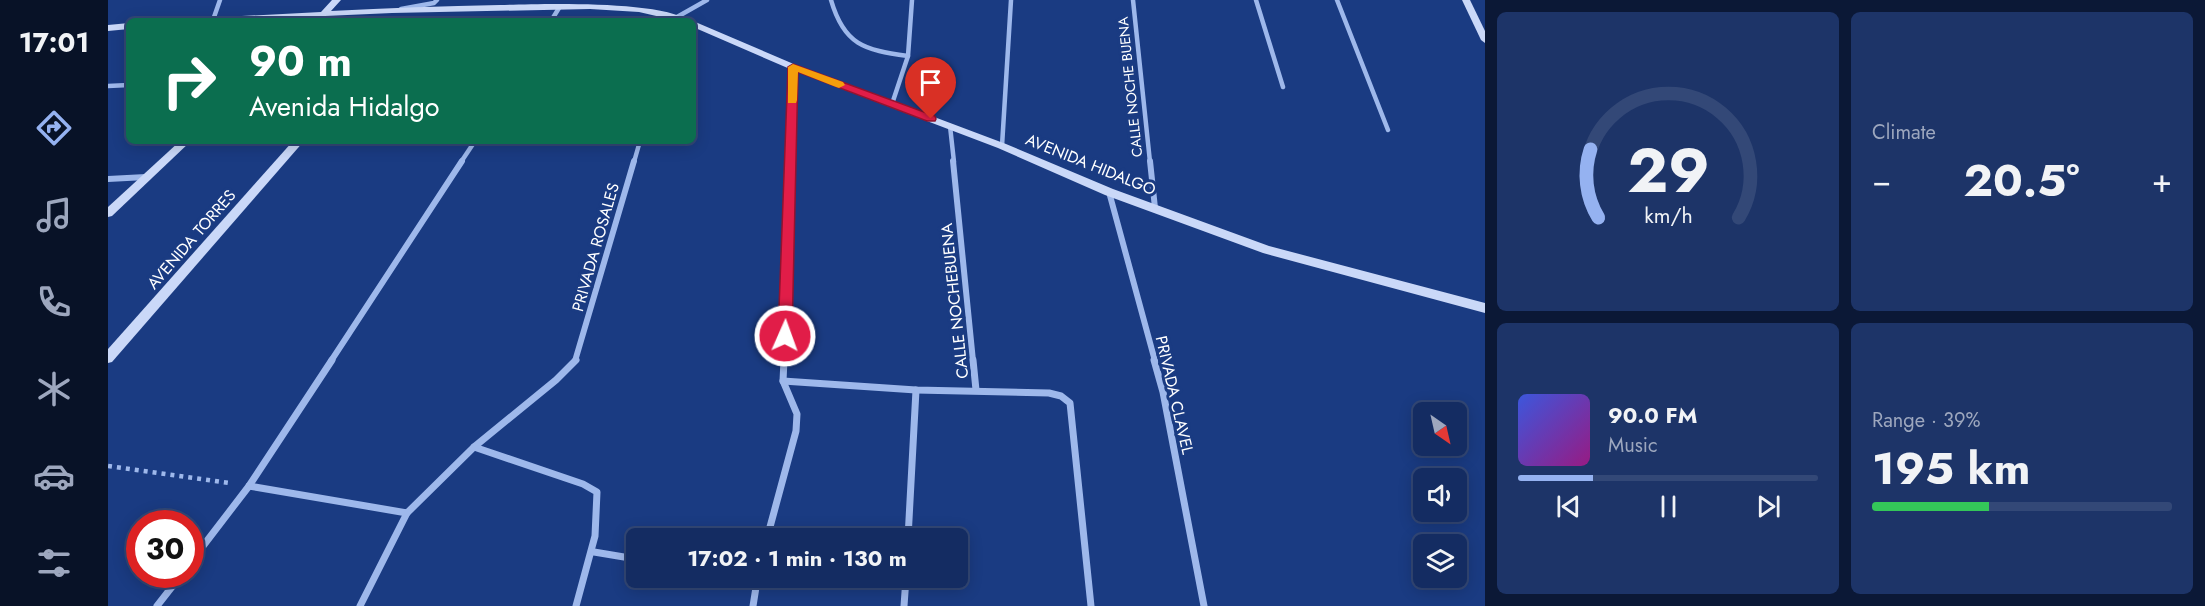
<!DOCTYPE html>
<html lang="en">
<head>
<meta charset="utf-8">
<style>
	:root { --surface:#142c62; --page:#1d3468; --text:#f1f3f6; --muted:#9da7be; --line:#334877; --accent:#95b2f1 }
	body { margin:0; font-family:Jost,sans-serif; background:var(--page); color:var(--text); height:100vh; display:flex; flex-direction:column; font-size:22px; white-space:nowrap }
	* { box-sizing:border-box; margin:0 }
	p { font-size:20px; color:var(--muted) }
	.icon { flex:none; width:33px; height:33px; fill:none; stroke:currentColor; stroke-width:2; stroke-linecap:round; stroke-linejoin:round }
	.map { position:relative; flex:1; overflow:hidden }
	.panel { display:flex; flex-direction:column; gap:12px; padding:12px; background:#0b1836; width:720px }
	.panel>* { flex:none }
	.guide { position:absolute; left:18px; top:18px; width:570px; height:126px; border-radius:9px; box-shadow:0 3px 15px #0003,0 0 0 2px var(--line); background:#0b6e4f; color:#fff; overflow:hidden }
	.needle { width:39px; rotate:146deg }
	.tools { position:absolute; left:1305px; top:402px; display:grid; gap:12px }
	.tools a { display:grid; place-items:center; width:54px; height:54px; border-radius:9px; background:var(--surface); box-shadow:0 3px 15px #0003,0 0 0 2px var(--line); font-size:30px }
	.speed { position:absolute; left:18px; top:510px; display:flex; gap:12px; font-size:30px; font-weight:700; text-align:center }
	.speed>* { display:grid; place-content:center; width:78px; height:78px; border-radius:50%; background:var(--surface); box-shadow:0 3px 15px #0003,0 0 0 2px var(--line); line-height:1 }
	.speed .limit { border:9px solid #d22; background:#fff; color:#111 }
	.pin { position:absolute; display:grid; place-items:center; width:51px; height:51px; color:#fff; margin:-62px -26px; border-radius:50% 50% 50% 0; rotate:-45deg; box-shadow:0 0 6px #0007 }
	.pin .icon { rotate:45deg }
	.me { position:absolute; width:66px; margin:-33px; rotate:2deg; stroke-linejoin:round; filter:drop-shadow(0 0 4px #0008) }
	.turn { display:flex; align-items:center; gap:21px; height:126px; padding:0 24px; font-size:27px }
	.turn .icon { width:78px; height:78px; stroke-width:2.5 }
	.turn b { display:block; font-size:42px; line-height:51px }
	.big { font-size:45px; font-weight:700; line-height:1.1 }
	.panel .tile { flex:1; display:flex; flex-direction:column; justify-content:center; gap:9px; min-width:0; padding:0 21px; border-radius:9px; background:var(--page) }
	.panel .dial { align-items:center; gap:0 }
	.dial svg { height:156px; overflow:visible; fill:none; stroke:var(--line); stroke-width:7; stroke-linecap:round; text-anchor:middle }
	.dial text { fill:var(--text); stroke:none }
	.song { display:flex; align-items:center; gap:18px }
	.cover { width:72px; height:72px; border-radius:9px; background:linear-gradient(135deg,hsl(230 70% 55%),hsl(310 70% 35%)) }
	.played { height:6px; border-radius:3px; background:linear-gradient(90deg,var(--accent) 25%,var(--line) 25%) }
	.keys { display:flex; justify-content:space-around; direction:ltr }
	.heat { display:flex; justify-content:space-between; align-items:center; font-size:33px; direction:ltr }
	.charge { height:9px; border-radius:4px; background:linear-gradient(90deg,#34c759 39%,var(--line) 0) }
	.panel .tiles { flex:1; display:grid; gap:12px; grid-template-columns:repeat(2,1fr) }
	.trip { position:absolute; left:518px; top:528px; width:342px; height:60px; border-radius:9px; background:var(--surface); box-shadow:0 3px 15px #0003,0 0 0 2px var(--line); font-weight:700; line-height:60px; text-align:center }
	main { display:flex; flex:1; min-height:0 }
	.menu { display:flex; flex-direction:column; width:108px; justify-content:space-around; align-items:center; background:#081227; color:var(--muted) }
	.menu .icon { width:42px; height:42px }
	.menu .selected { color:var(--accent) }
	.menu b { font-size:27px; color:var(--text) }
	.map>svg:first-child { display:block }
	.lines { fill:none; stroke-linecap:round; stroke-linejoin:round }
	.path { stroke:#9eb8eb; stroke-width:4.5; stroke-dasharray:4 5; stroke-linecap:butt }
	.street-far2 { stroke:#9eb8eb; stroke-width:4.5 }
	.street-far1 { stroke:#9eb8eb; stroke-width:6 }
	.street { stroke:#9eb8eb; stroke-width:7 }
	.secondary { fill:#cad8f8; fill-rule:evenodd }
	.route { fill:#e11d48; stroke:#92132f; stroke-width:1.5 }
	.slow { fill:#f59e0b }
	.labels { text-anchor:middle; stroke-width:6; stroke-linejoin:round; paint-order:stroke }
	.far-street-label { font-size:14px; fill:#fff; stroke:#1a3b82 }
	.street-label { font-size:16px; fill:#fff; stroke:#1a3b82 }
</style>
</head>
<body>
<main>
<nav class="menu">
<b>17:01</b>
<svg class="icon selected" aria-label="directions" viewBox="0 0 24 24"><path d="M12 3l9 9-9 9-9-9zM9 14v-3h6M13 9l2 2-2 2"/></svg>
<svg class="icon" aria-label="music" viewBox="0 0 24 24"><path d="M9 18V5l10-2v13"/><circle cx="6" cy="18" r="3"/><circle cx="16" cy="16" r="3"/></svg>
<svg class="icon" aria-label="phone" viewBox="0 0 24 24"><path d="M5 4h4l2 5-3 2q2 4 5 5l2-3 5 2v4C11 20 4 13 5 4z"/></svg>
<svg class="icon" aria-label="climate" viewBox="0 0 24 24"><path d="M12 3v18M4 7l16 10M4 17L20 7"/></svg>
<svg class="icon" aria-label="car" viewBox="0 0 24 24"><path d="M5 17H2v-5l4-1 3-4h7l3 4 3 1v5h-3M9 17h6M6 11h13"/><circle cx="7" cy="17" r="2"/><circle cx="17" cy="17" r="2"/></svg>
<svg class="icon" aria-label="filters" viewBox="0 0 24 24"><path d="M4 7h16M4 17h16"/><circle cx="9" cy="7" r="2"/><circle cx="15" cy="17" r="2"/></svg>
</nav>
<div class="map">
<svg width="1377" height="606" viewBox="0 0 1377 606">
	<rect width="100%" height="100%" fill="#1a3b82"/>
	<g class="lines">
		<path class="path" d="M0 466 121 483"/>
		<g class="street-far2">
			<path d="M723 0C736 45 756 50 800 56"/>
			<path d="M1025 0 1042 162"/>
			<path d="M1148 0 1175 87"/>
			<path d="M1229 0 1280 130"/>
			<path d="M293 9 326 3 329 0"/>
			<path d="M105 20 112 0"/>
			<path d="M443 21 451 8"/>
			<path d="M568 21 569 17 599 0"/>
			<path d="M0 86 21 85"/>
			<path d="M784 104 800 56 804 0"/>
			<path d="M842 126 846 162"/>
			<path d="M894 146 903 0"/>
			<path d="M353 162 367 141"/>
			<path d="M526 162 532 141"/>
			<path d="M682 162 685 67"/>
		</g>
		<g class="street-far1">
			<path d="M845 161 865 361"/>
			<path d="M1042 161 1047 208"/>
			<path d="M0 179 38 177"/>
			<path d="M1001 192 1047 361"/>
			<path d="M223 361 354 161"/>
			<path d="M467 361 526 161"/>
			<path d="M676 361 682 161"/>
		</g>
		<g class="street">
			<path d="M865 360 868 390"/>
			<path d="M1046 360 1055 392 1096 606"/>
			<path d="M675 381 808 390 941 393 953 396 962 403 983 606"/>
			<path d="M366 447 475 484 489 492 487 536 468 606"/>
			<path d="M141 486 299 513 366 447 448 380 468 360"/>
			<path d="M659 538 688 431 689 414 675 381 676 360"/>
			<path d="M800 538 808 390"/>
			<path d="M486 552 528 559"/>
			<path d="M82 563 141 486 224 360"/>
			<path d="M630 578 649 581 650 578"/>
			<path d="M49 606 74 574"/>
			<path d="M252 606 299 513"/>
			<path d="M645 606 649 581"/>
			<path d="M796 606 798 578"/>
		</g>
		<g class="secondary">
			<path d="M224 0H233L223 11C279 8 336 6 392 5 434 4 551 0 582 21H570L531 12 482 9 284 13 217 16 213 19 209 17 140 21H92L96 18 213 12Z"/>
			<path d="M1354 0H1362L1377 31V43L1373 40Z"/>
			<path d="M585 21 688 65 898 144 1005 189 1161 246 1377 303V313L1155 253 997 195 890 148 682 69 585 27Z"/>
			<path d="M21 23V29L0 31V25Z"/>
			<path d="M72 141H83L4 216 0 217V207Z"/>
			<path d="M185 141H196L4 362 0 363V349Z"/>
		</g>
	</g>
	<path class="route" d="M685 64 827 116 828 119 827 121H819L690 72 684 336 682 340H672L670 336 680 67Z"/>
	<path class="slow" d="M685 64 735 82 737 85 731 88 728 87 690 72 689 100 688 103H680V67Z"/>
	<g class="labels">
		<g class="far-street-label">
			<text transform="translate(1022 87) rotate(-96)" y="5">CALLE NOCHE BUENA</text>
		</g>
		<g class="street-label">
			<text transform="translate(983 164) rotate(22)" y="6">AVENIDA HIDALGO</text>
			<text transform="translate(83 239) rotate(-49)" y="6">AVENIDA TORRES</text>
			<text transform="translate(487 247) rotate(-74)" y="6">PRIVADA ROSALES</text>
			<text transform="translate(846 301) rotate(-96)" y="6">CALLE NOCHEBUENA</text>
			<text transform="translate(1067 395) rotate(77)" y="6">PRIVADA CLAVEL</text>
		</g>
	</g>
</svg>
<div class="tools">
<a><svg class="needle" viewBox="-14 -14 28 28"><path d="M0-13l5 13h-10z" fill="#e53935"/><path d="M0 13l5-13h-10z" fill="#9da7be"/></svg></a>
<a><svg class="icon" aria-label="sound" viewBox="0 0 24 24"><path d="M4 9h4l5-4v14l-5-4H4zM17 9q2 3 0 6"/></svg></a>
<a><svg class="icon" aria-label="layers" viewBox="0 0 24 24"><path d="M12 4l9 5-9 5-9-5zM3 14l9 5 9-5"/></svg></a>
</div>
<div class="speed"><div class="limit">30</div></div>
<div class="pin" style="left:823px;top:119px;background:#d93025"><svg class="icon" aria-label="arrive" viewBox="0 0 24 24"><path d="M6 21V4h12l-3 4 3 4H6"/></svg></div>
<svg class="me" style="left:677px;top:336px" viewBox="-20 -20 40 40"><circle r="17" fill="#e11d48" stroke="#fff" stroke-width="3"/><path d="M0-11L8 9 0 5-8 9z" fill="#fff"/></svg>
<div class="trip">17:02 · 1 min · 130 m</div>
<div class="guide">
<div class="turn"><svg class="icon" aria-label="right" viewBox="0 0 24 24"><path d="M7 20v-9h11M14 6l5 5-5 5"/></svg><div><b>90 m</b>Avenida Hidalgo</div></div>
</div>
</div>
<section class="panel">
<div class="tiles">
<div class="tile dial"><svg viewBox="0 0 100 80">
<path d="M14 69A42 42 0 1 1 86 69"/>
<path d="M14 69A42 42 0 0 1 10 34" stroke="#95b2f1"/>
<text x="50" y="56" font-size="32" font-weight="700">29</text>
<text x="50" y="72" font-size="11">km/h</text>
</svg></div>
<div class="tile"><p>Climate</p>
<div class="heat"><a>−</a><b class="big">20.5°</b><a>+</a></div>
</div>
<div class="tile">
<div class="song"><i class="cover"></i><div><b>90.0 FM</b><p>Music</p></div></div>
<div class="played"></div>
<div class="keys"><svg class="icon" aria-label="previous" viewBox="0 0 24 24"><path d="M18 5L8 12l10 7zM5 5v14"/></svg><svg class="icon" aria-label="pause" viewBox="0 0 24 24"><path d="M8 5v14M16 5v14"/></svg><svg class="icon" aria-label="next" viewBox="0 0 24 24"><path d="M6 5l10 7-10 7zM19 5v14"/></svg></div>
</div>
<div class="tile"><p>Range · 39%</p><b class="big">195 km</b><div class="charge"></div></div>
</div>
</section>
</main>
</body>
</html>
